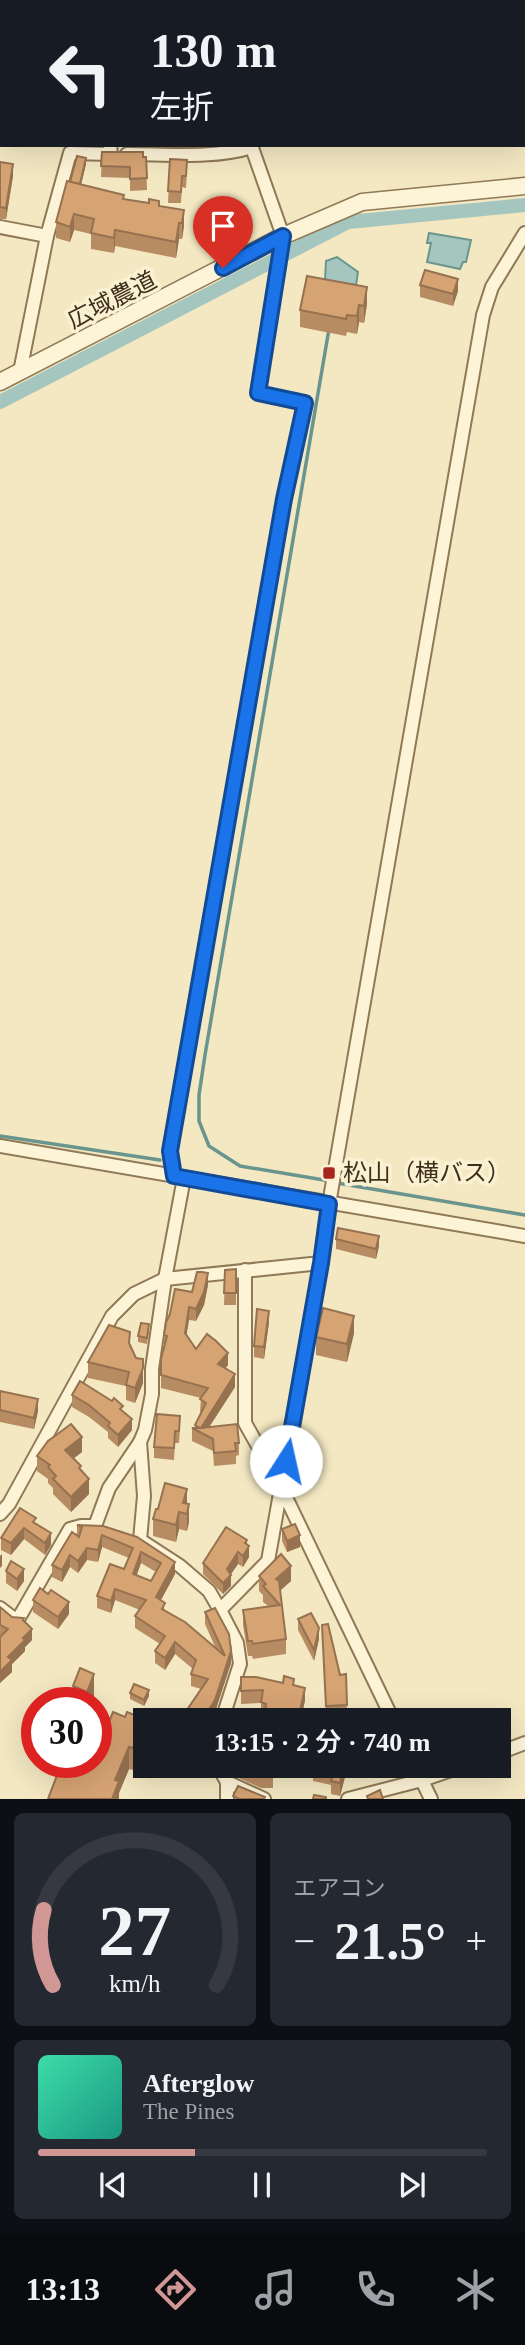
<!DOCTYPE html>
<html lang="ja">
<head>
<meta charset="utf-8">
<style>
	:root { --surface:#171b24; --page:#242831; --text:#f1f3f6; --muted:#9ea1a6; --line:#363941; --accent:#d09795 }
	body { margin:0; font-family:"Times New Roman","Noto Sans JP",serif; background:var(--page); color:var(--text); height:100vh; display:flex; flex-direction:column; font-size:26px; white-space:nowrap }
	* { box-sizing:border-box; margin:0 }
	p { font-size:23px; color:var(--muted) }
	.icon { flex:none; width:38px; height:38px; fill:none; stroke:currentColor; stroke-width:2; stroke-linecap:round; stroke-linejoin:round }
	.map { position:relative; height:1799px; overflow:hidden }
	.drawer { display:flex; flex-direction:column; gap:14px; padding:14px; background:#0d0f14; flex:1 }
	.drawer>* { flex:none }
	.banner { position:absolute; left:0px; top:0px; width:525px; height:147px; box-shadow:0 7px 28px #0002; background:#171b24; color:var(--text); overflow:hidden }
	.speed { position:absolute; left:21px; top:1687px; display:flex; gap:14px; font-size:35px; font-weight:700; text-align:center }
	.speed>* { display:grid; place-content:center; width:91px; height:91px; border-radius:50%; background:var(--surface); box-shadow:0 7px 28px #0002; line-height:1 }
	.speed .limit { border:10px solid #d22; background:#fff; color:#111 }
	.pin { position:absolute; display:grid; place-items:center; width:60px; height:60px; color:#fff; margin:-72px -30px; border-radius:50% 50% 50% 0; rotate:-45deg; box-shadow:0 0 7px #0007 }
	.pin .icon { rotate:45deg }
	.me { position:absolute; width:77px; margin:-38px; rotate:10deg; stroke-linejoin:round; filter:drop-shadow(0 0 5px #0008) }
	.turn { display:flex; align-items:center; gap:24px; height:147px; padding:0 35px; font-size:32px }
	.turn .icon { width:91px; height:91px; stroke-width:2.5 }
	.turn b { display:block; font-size:49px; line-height:60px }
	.big { font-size:52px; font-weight:600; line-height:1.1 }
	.drawer .widget { flex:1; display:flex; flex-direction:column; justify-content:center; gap:10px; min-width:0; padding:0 24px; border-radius:10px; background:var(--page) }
	.drawer .dial { align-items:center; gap:0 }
	.dial svg { height:182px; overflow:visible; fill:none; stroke:var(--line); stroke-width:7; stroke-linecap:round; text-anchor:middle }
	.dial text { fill:var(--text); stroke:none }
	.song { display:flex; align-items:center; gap:21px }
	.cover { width:84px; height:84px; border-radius:10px; background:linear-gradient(135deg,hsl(160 70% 55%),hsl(170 70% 35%)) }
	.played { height:7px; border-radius:4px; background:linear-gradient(90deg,var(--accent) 35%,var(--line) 35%) }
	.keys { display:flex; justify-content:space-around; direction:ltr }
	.heat { display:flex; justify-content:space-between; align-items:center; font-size:38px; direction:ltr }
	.drawer .tiles { flex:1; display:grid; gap:14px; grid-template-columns:1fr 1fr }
	.widget:last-child { grid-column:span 2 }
	.trip { position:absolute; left:133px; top:1708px; width:378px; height:70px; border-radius:0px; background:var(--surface); box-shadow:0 7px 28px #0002; font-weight:600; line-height:70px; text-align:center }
	.tab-bar { display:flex; height:112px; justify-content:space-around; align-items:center; background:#090b0e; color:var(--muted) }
	.tab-bar .icon { width:49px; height:49px }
	.tab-bar .current { color:var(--accent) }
	.tab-bar b { font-size:32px; color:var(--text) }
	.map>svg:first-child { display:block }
	.water { fill:#a5c6be; stroke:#6a958e; stroke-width:2 }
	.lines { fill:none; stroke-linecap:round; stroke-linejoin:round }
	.stream { stroke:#6a958e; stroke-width:3.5 }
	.canal { stroke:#a5c6be; stroke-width:14 }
	.minor-casing { stroke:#907956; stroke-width:16 }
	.tertiary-casing { stroke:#907956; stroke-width:19 }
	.primary-casing { stroke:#5d462b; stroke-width:23 }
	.minor { stroke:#fdf4d7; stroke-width:12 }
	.tertiary { stroke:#fdf4d7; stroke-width:16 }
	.primary { stroke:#fbe296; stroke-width:19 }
	.wall { fill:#b88c63; fill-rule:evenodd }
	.shaded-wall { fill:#967250 }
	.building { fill:#d6a373; stroke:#967250; stroke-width:2; fill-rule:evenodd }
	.route-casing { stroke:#114b97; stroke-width:18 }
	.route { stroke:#1a73e8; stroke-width:12 }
	.poi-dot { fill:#a7271f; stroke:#faf1d3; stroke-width:2.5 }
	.labels { text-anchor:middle; stroke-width:7; stroke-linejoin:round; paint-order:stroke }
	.street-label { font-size:24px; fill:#3e2f1c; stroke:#faf1d3 }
	.poi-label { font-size:24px; fill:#3e2f1c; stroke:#faf1d3; text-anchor:start }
</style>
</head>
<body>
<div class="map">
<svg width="525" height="1799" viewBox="0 0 525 1799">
	<rect width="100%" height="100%" fill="#f3e8c2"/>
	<g class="water">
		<path d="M429 233 471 240 466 262H463L460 269 427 262 431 243H427Z"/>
		<path d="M337 257 358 272 356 285 325 280 326 261Z"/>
	</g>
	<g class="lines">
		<g class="stream">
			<path d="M329 329 205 1055 199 1095V1121L209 1146 240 1166 330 1181"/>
			<path d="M0 1136 160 1160"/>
			<path d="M337 1183 525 1215"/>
		</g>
		<path class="canal" d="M0 402 348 222 525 205"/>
		<defs>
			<g id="minor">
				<path d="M235 2 236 0"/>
				<path d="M273 2 278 0"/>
				<path d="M0 66H2"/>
				<path d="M127 154C167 154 213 159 252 147"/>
				<path d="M0 227 47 236"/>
				<path d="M20 372 47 236 70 153 111 154 110 145"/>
				<path d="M0 1146 525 1236"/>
				<path d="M174 1176 170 1151 284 499 305 403 258 393 283 236 251 145"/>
				<path d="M184 1178 165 1279 152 1369V1394L145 1430 140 1442 144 1496 140 1540 180 1566 209 1591 220 1610"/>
				<path d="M245 1270V1423L281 1487 393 1720"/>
				<path d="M0 1514 9 1504 112 1316 134 1294 165 1279 321 1263"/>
				<path d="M95 1526 109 1488 140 1442"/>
				<path d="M0 1608 17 1621 70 1529 81 1526H92"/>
				<path d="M222 1720 240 1664 237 1643 220 1610 268 1561 321 1263 329 1204 483 315 492 287 525 233"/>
				<path d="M499 1753 525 1743"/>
				<path d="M218 1766 227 1782V1799"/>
				<path d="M415 1766 431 1799"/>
				<path d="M227 1782 264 1799"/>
				<path d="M348 1799 422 1780 463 1766"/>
			</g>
			<path id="tertiary" d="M0 382 283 236 362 202 525 186"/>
			<g id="primary">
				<path d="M120 2 126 0"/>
				<path d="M0 43 2 42"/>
			</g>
		</defs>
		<use href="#minor" class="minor-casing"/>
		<use href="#tertiary" class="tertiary-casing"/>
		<use href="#primary" class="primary-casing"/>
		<use href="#minor" class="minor"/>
		<use href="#tertiary" class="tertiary"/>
		<use href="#primary" class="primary"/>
	</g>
	<g class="wall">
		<rect x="0" y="90" width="2" height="40"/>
		<rect x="163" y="145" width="24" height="1"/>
		<path d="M102 152 146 157 147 190 130 191V178L101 177Z"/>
		<path d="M170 159 187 172 186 188 182 187 181 203H168Z"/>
		<path d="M0 162 13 176 6 219H0Z"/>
		<path d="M86 164 81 185 124 199 159 206 184 226 182 239H179L176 258 115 246 114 253 91 249V234L74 230 70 242 56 238V222L70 182Z"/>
		<path d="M420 285 458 291 453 306 420 297Z"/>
		<path d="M367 304 364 323 359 322 357 334 347 332 346 336 300 327V310Z"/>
		<path d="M336 1239 379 1246 376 1259 336 1249Z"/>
		<path d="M236 1269V1305H224L225 1270Z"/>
		<path d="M208 1285 204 1305 196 1321 189 1320 186 1335 196 1349 228 1365 225 1369 235 1387 209 1427 239 1443V1455L236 1456V1464L214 1466 213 1451 192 1441V1428H195V1425L201 1412 200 1411 201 1398 161 1388V1359L164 1347V1335L192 1292Z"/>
		<path d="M269 1322 264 1359 254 1357V1346Z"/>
		<path d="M149 1330 147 1344 138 1342V1336Z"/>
		<path d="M354 1333 347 1362 316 1355V1337Z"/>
		<path d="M130 1346 143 1383 135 1403 126 1400V1386L88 1378V1362Z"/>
		<path d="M0 1391 38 1411 34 1429 0 1422Z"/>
		<path d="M72 1395 123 1411 132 1430 118 1447 108 1438V1432L89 1417 72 1407Z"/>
		<path d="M180 1428 179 1443H175L174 1460 154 1458V1447Z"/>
		<path d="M82 1452 74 1458 81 1471 89 1494 71 1512 53 1494V1488L48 1483V1479L37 1471V1456Z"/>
		<path d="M187 1504 189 1522 187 1531 179 1529 176 1542 153 1536V1519L158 1509Z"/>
		<path d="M36 1523 51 1545 45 1555 24 1539 11 1555 1 1550V1538Z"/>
		<path d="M77 1525 137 1537 175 1574 161 1600 165 1611 216 1649 205 1624V1612L231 1663 215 1712 210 1720 201 1689 191 1686V1674L193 1669 175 1654 165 1670 155 1663V1651L160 1644 135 1628V1616L140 1610 115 1600 111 1613 97 1608V1596L124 1569 129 1558 102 1547 98 1562 87 1560 78 1573 70 1567 62 1582 52 1577V1565L77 1535ZM141 1563 156 1572 151 1581 136 1575Z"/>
		<path d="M282 1529 300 1547 287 1552 282 1541Z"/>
		<path d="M247 1545 249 1557 243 1567 238 1564 231 1574V1586L223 1594 203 1574V1563Z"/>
		<path d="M6 1571 24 1581 17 1591 6 1583Z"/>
		<path d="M259 1576 291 1581 280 1591 286 1639V1654L253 1659 252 1656H248L243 1625V1610L268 1606 263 1602V1595L259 1591Z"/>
		<path d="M33 1600 69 1614 58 1629 33 1612Z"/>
		<path d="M0 1607 12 1617 24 1622 32 1640 25 1647V1651L12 1664V1672L0 1683Z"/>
		<path d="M298 1619 319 1639 314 1661 298 1630Z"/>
		<path d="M322 1625 340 1675 346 1674 347 1716 326 1717Z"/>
		<path d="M80 1668 94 1696 92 1701 93 1703H73V1686Z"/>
		<path d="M241 1677 294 1685 305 1700 301 1720H264L265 1716 261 1715V1703L241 1704Z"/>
		<path d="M130 1693 149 1696 144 1706 130 1699Z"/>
		<path d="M125 1717 163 1720H145V1746L139 1760 137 1759 133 1770 129 1769 119 1793V1799L106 1729Z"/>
		<path d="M229 1766H346V1773L340 1796 331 1794V1785L313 1781V1777L280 1770V1774H273V1788H261L239 1778V1774L232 1772Z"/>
	</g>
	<g class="shaded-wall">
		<path d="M86 158V164L79 192V186Z"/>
		<path d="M13 164V176L6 219V208Z"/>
		<path d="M184 210V226L182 239V223Z"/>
		<path d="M74 214V230L70 242V227Z"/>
		<path d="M179 223V239L176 258V242Z"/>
		<path d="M115 230V246L114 253V238Z"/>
		<path d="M458 279V291L453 306V294Z"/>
		<path d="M367 287V304L364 323V306Z"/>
		<path d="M359 305V322L357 334V316Z"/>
		<path d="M379 1236V1246L376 1259V1249Z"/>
		<path d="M208 1273V1285L204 1305 196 1321V1309Z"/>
		<path d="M189 1307V1320L185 1345V1333Z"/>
		<path d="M269 1311V1322L264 1359V1347Z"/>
		<path d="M354 1316V1333L347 1362V1344Z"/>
		<path d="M228 1353V1365L218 1377V1364Z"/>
		<path d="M143 1368V1383L135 1403V1388Z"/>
		<path d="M235 1374V1387L204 1435 201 1428Z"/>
		<path d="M38 1399V1411L34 1429V1418Z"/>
		<path d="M132 1419V1430L118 1447V1435Z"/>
		<path d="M82 1437V1452L65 1465V1450Z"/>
		<path d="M89 1479V1494L71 1512V1497Z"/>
		<path d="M187 1489V1506L183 1503Z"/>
		<path d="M189 1504V1522L187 1531V1514Z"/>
		<path d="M179 1512V1529L176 1542V1525Z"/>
		<path d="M24 1528V1539L11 1555V1543Z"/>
		<path d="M51 1533V1545L45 1555V1543Z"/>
		<path d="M102 1535V1547L98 1562V1550Z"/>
		<path d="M300 1535V1547L287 1552V1541Z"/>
		<path d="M247 1540V1549L249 1546V1557L243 1567V1556L245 1543Z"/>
		<path d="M87 1548V1560L78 1573V1561Z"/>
		<path d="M141 1552V1563L133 1586V1574Z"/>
		<path d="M238 1552V1564L229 1577 231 1575V1586L223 1594V1583L227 1569Z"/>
		<path d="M2 1554V1566L0 1568V1556Z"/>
		<path d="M70 1555V1567L62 1582V1570Z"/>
		<path d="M175 1562V1574L156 1609V1597Z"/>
		<path d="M291 1566V1581L276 1594V1579Z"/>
		<path d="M24 1569V1581L17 1591V1579Z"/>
		<path d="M115 1589V1600L111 1613V1601Z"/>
		<path d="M69 1602V1614L58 1629V1617Z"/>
		<path d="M319 1628V1639L314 1661V1650Z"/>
		<path d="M32 1629V1640L25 1647V1651L12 1664V1672L0 1683V1672L8 1657 23 1638Z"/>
		<path d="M175 1642V1654L165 1670V1658Z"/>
		<path d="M231 1651V1663L215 1712 210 1720H206V1714Z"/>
		<path d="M94 1674V1696L92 1703H87V1692Z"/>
		<path d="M305 1688V1700L301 1720H298Z"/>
		<path d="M149 1690V1696L144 1706V1700Z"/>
		<path d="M145 1724V1746L139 1760V1738Z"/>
		<path d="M137 1737V1759L133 1770V1748Z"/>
		<path d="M129 1747V1769L119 1793V1799H112L115 1780Z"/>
		<path d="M344 1766H346V1773L340 1796V1783Z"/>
	</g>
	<g class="building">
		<rect x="0" y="90" width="2" height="26"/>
		<path d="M102 152H143V157H146L147 178 130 179V167L101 166Z"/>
		<path d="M77 156 86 158 80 184 70 182Z"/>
		<path d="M170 159 187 160 186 176H182L181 192 168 191Z"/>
		<path d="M0 162 13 164 6 208 0 207Z"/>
		<path d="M67 181 124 195 123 199 149 203V199L159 201V206L184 210 182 223H179L176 242 115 230 114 238 91 233 94 219 74 214 70 227 56 222Z"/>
		<path d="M425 270 458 279 453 294 420 285Z"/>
		<path d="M307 276 367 287 364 306 359 305 357 316 347 315 346 319 300 310Z"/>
		<path d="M338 1228 379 1236 376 1249 336 1239Z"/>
		<path d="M236 1269V1293H224L225 1270Z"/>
		<path d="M197 1272H202L208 1273 204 1292 196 1309 189 1307 185 1333 196 1349 207 1334 216 1341 228 1353 218 1364 235 1374 201 1428 237 1424 239 1443H235L236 1451 214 1453 213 1439 192 1428H200L195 1425 206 1403 200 1399 208 1388 161 1375V1359L167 1336 164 1335 166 1322 170 1314 175 1289 192 1292Z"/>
		<path d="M323 1308 354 1316 347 1344 316 1337Z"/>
		<path d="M257 1309 269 1311 264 1347 254 1346Z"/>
		<path d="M141 1323 149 1324 147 1338 138 1336Z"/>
		<path d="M109 1325 130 1332 129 1343 136 1358 143 1359V1368L135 1388 126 1385 129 1372 88 1362Z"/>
		<path d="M80 1381 112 1401 114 1398 123 1406 120 1409 132 1419 118 1435 108 1426 110 1423 89 1405 72 1395Z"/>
		<path d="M0 1391 38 1399 34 1418 0 1410Z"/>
		<path d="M157 1414 180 1416 179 1431H175L174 1448 154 1447Z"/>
		<path d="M71 1424 82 1437 65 1450 81 1466 79 1468 89 1479 71 1497 53 1479 56 1476 48 1467 50 1465 37 1456 48 1441Z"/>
		<path d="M165 1483 187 1489 183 1503 189 1504 187 1514 179 1512 176 1525 153 1519 156 1509H158Z"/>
		<path d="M20 1508 36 1518 33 1522 51 1533 45 1543 24 1528 11 1543 1 1538Z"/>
		<path d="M295 1524 300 1535 287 1541 282 1529Z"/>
		<path d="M77 1525 103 1526 137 1537 175 1562 156 1597 165 1603 162 1609 185 1622 225 1656 205 1612 215 1608 229 1634 231 1651 215 1700 206 1714 210 1717 208 1720H180L208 1679 191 1674 196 1660 175 1642 165 1658 155 1651 165 1636 135 1616 146 1600 115 1589 111 1601 97 1596 110 1564 124 1569 133 1548 102 1535 98 1550 87 1548 78 1561 70 1555 62 1570 52 1565 72 1532 79 1537 82 1527ZM141 1552 161 1563 151 1581 133 1574Z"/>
		<path d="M226 1527 247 1540 245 1543 249 1546 243 1556 238 1552 227 1569 231 1575 223 1583 203 1563Z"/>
		<path d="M281 1554 291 1566 276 1579 279 1581 286 1639 253 1644 252 1641H248L243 1610 280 1605 263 1586 266 1584 259 1576Z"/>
		<path d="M11 1561 24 1569 17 1579 6 1571Z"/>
		<path d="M40 1588 48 1594 51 1590 69 1602 58 1617 33 1600Z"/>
		<path d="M0 1607 12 1617 24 1618 23 1620 32 1629 23 1638 25 1640 8 1657 12 1660 0 1672V1637L8 1629 0 1625Z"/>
		<path d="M311 1613 319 1628 314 1650 298 1619Z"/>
		<path d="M328 1624 340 1675 346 1674 347 1705 326 1706 322 1625Z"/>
		<path d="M80 1668 94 1674 87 1692 73 1686Z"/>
		<path d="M284 1676 294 1679 293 1685 305 1688 298 1720H264L266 1704 261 1702 263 1690 241 1691V1677H256L283 1683Z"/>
		<path d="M134 1684 149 1690 144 1700 130 1693Z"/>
		<path d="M78 1695 93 1701V1703H75Z"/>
		<path d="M113 1712 125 1717 127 1712 147 1720H145V1724L139 1738 137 1737 133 1748 129 1747 115 1780 119 1781 112 1799H48L62 1762H96V1725L106 1729Z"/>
		<path d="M149 1712 163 1719 162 1720H147L146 1719Z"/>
		<path d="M240 1766H273V1776L261 1775Z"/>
		<path d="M314 1766H344L340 1783 331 1781 333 1773 313 1769Z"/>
		<path d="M238 1786 265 1797 264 1799H239L233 1796Z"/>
		<path d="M380 1790 383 1799H368L367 1796Z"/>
		<path d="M314 1795 326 1797V1799H313Z"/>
	</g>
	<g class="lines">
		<defs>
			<path id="route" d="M223 268 283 236 258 393 305 403 284 499 170 1151 174 1176 329 1204 321 1263 286 1461"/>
		</defs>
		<use href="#route" class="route-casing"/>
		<use href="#route" class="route"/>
	</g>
	<rect class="poi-dot" x="322" y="1166" width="14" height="14" rx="3.5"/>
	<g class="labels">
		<g class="street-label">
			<text transform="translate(112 300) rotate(-27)" y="8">広域農道</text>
		</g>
		<g class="poi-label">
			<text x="343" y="1181">松山（横バス）</text>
		</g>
	</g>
</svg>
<div class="speed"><div class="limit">30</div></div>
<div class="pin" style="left:223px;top:268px;background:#d93025"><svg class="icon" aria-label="arrive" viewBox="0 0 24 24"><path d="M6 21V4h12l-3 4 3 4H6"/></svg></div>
<svg class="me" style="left:286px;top:1461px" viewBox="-20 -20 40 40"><circle r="19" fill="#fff"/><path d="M0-13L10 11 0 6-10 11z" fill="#1a73e8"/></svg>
<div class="trip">13:15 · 2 分 · 740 m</div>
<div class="banner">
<div class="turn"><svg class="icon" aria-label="left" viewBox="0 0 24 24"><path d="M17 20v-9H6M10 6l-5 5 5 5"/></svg><div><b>130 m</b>左折</div></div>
</div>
</div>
<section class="drawer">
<div class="tiles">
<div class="widget dial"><svg viewBox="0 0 100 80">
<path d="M14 69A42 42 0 1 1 86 69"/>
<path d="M14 69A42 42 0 0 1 10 36" stroke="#d09795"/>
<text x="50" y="56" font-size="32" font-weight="700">27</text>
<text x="50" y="72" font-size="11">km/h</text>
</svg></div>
<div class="widget"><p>エアコン</p>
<div class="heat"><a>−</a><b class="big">21.5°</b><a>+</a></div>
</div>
<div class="widget">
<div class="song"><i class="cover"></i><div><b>Afterglow</b><p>The Pines</p></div></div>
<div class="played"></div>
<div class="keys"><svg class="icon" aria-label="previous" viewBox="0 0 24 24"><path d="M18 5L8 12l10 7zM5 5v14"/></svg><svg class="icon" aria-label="pause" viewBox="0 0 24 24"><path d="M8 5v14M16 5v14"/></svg><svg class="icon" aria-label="next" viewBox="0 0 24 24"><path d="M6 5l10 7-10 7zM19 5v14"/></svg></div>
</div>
</div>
</section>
<nav class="tab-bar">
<b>13:13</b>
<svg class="icon current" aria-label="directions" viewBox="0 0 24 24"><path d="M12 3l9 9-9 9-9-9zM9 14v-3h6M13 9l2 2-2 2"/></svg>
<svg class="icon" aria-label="music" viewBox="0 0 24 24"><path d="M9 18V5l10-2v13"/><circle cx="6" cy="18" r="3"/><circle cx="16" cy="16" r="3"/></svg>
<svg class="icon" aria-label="phone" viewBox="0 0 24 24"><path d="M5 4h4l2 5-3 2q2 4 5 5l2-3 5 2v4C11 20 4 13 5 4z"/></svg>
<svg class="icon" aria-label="climate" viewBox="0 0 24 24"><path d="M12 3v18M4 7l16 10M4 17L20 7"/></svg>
</nav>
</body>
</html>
